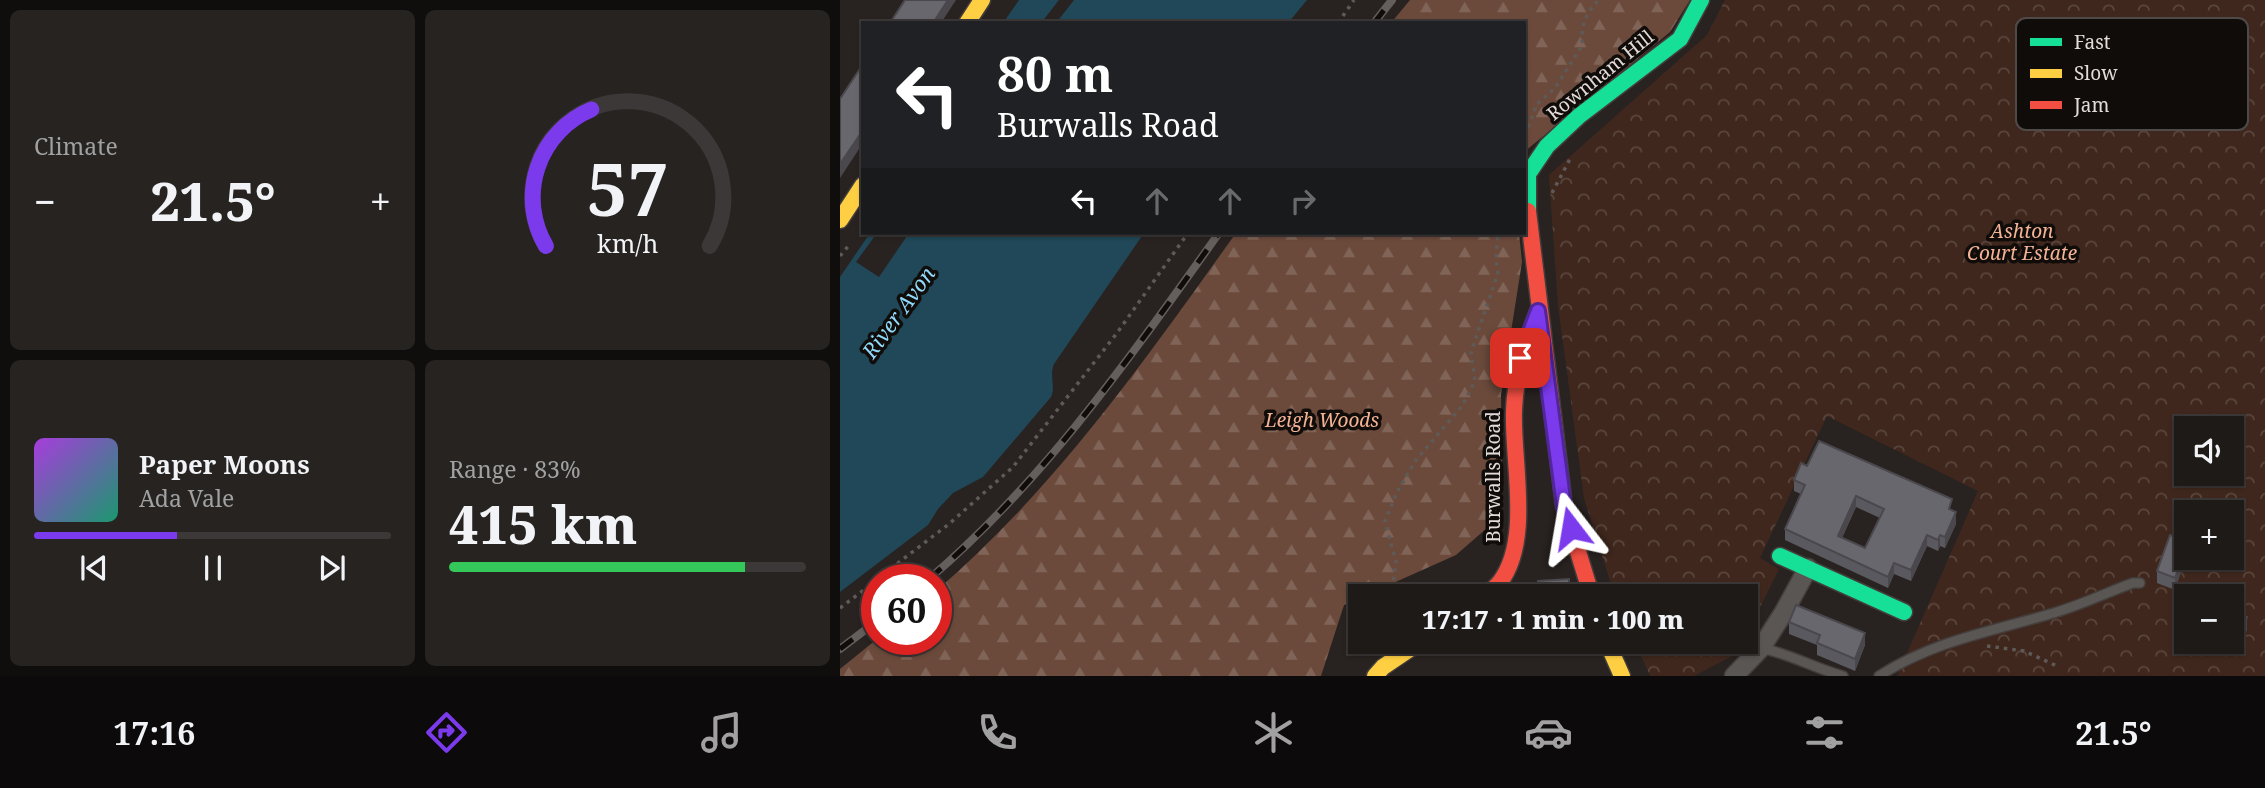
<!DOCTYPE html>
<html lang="en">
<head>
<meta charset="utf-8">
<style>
	:root { --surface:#1e1a18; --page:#262321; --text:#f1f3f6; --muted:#a1a1a2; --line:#3c3837; --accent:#7c3aed }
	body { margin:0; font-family:"Noto Serif",serif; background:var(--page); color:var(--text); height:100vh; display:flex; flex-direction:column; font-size:26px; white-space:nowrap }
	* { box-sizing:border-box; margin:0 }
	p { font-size:23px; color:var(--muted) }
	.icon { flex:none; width:38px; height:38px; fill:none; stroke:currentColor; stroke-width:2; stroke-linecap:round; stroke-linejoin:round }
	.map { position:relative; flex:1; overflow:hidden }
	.side { display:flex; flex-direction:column; gap:10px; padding:10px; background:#100e0d; width:840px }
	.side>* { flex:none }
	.top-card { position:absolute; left:21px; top:21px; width:665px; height:214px; border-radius:0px; box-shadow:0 2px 5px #0004,0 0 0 2px var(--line); background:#202124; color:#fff; overflow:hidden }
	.buttons { position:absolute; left:1334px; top:416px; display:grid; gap:14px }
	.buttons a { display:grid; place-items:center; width:70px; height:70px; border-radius:0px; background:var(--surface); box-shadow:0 2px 5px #0004,0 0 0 2px var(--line); font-size:35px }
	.speed { position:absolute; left:21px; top:564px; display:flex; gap:14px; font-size:35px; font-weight:700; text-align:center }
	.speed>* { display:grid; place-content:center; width:91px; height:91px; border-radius:50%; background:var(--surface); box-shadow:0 2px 5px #0004,0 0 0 2px var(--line); line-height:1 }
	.speed .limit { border:10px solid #d22; background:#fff; color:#111 }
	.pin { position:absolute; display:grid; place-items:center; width:60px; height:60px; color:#fff; margin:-30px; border-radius:14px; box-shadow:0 4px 10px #0006 }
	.me { position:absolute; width:77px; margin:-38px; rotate:346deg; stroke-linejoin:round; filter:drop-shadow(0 0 5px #0008) }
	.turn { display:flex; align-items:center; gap:24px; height:147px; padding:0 21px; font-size:32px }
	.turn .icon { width:91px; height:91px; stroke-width:2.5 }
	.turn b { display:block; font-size:49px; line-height:60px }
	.lanes { display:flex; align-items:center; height:66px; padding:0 21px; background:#0003; justify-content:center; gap:35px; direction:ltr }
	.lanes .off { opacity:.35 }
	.big { font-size:52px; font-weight:800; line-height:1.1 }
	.side .widget { flex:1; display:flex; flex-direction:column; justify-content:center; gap:10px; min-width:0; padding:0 24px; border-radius:10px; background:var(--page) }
	.side .dial { align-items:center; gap:0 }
	.dial svg { height:182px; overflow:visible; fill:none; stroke:var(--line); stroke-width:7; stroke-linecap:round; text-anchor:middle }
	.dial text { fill:var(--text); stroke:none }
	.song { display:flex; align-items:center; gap:21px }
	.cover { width:84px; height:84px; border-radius:10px; background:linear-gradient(135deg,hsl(280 70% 55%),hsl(160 70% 35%)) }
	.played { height:7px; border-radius:4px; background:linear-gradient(90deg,var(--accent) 40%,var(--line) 40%) }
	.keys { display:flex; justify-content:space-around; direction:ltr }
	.heat { display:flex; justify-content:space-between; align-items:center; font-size:38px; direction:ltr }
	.charge { height:10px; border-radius:5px; background:linear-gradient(90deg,#34c759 83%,var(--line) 0) }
	.side .tiles { flex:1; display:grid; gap:10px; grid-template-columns:repeat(2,1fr) }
	.trip { position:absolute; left:508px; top:584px; width:410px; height:70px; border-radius:0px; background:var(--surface); box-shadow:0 2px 5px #0004,0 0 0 2px var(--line); font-weight:800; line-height:70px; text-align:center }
	.menu { display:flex; height:112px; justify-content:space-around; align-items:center; background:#0c0a0a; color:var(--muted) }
	.menu .icon { width:49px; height:49px }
	.menu .current { color:var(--accent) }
	.menu b { font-size:32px; color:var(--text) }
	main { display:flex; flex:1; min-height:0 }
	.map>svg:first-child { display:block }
	.forest { fill:url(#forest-firs) }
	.park { fill:url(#park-crowns); fill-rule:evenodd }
	.water { fill:#204858 }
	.pier { fill:#282220 }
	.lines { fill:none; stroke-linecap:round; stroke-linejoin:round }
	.lane-casing { stroke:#433d3b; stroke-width:12 }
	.street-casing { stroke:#433d3b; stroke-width:21 }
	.fast-casing { stroke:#433d3b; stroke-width:19 }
	.slow-casing { stroke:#433d3b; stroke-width:19 }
	.jam-casing { stroke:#433d3b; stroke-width:19 }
	.path { stroke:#5e5a58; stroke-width:3.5; stroke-dasharray:3.5 5; stroke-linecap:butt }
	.lane { stroke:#5a5654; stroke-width:9 }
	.street { stroke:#5a5654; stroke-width:18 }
	.fast { stroke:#16e098; stroke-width:16 }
	.slow { stroke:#ffcf43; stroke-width:16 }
	.jam { stroke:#f24e42; stroke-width:16 }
	.rail-casing { stroke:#645e5d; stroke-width:8 }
	.rail { stroke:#100c0a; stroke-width:5; stroke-dasharray:16; stroke-linecap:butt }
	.wall { fill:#5a595f; fill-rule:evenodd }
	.shaded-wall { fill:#4a484d }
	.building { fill:#69676e; stroke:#4a484d; stroke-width:2; fill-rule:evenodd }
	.route-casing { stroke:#51269a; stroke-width:18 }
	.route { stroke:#7c3aed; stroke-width:12 }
	.labels { text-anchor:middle; stroke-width:7; stroke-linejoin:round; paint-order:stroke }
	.street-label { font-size:19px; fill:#e2dbd8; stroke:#100c0a }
	.park-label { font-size:19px; font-style:italic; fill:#f5b395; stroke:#100c0a }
	.water-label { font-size:21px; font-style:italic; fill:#90dafc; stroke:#100c0a }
	.key { fill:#100c0a; stroke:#4f4a48; stroke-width:2 }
	.key-label { font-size:19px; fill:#e2dbd8 }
</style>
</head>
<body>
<main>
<section class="side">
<div class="tiles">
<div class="widget"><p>Climate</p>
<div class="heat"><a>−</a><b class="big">21.5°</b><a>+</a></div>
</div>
<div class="widget dial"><svg viewBox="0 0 100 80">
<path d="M14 69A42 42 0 1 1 86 69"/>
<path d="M14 69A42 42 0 0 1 34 9" stroke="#7c3aed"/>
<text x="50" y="56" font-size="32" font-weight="700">57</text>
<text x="50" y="72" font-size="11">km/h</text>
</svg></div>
<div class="widget">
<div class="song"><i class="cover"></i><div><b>Paper Moons</b><p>Ada Vale</p></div></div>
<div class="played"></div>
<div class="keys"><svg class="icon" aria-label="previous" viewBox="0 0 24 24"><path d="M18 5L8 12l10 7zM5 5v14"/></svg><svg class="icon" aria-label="pause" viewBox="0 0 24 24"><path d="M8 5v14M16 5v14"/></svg><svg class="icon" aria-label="next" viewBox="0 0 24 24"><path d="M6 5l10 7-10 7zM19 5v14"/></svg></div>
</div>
<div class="widget"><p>Range · 83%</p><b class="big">415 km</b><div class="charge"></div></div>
</div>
</section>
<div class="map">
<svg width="1425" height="676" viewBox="0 0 1425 676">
	<defs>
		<pattern id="forest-firs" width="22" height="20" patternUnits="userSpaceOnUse" patternTransform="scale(1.75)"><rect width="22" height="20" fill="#6b4a3b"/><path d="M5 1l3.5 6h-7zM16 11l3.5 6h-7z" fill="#806457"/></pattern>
		<pattern id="park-crowns" width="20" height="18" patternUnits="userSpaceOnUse" patternTransform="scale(1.75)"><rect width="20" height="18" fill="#3f271d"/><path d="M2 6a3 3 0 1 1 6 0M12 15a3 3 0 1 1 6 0" fill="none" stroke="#5a463d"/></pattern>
	</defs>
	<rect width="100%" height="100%" fill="#282220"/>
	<g class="forest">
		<path d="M570 0H850L830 32 684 152V23H551Z"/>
		<path d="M396 233H679L682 262 661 395 662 504 655 521 616 555 504 605 481 676H0V669L37 639H96V591C216 488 305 360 396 233Z"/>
	</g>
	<g class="park">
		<path d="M885 0H1425V676H1057L1138 491 987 416 920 558 939 569 905 638V597H775L744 498 718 306 709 175 867 35ZM1346 429H1391V474H1346ZM1346 513H1391V558H1346ZM1346 597H1391V642H1346Z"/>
		<path d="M795 642H903L898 653 854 676H810Z"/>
	</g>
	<g class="water">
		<path d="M179 0H467L448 23H163Z"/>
		<path d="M30 233H304L214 364C209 376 216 386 211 397L143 477 113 493 98 509 88 525 0 592V277Z"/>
	</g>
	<g class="pier">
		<path d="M219 0H234L216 23H201Z"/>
		<path d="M37 233H69L39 277 16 262Z"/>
	</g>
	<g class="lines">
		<defs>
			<g id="lane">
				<path d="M921 648C950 654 974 668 1003 676"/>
				<path d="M1039 676C1095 640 1154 631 1217 612 1243 604 1268 592 1293 583H1300"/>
			</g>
			<path id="street" d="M894 676 921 648 944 612 968 568"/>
			<g id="fast">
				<path d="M688 211V174L707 146 739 116 840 39 861 0"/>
				<path d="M940 556 1064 612"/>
			</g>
			<g id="slow">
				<path d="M127 23 142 0"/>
				<path d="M0 220 23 185"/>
				<path d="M767 642 782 676"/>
				<path d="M535 676 543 667 580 642"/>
			</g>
			<g id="jam">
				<path d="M688 211 724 506 752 597"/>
				<path d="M645 597C650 592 656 587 660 582 692 540 672 460 674 411 675 376 686 343 698 311"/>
			</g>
		</defs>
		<use href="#lane" class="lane-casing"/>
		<use href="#street" class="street-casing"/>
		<use href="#fast" class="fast-casing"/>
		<use href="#slow" class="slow-casing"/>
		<use href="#jam" class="jam-casing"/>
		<g class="path">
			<path d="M498 23 514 0"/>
			<path d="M685 135 697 104 715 88 743 44C739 28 747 11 759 0"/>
			<path d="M712 193 731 157"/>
			<path d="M0 256 10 244"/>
			<path d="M37 579 109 524 173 467 277 333 348 233"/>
			<path d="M551 597 556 562 545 521 557 492 576 460 622 406 635 381 631 352 658 273 656 259 658 233"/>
			<path d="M0 608 37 580"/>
			<path d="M1147 646 1184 651 1219 667"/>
		</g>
		<use href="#lane" class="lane"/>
		<use href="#street" class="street"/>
		<use href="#fast" class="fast"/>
		<use href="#slow" class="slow"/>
		<use href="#jam" class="jam"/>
		<defs>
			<g id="rail">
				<path d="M534 23 552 0"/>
				<path d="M89 579C205 480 291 356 379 233"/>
				<path d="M0 649 37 621"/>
			</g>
		</defs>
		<use href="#rail" class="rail-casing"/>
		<use href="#rail" class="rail"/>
	</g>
	<g class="wall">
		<path d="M967 466 1112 511 1116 524 1105 548 1100 546 1098 551 1087 546 1071 581 1054 574 1048 588 945 540V529L961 494 954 491V480ZM1016 507 1040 518 1025 548 1002 538Z"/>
		<path d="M1346 540 1335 590 1317 583V571Z"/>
		<path d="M1346 597V625L1340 623V611Z"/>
		<path d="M1391 610 1407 629 1402 644 1391 641Z"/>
		<path d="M949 622 1025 645 1015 671 977 655V645L949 634Z"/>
	</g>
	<g class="shaded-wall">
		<path d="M108 0H116L101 23H93Z"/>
		<path d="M23 130V143L0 178V164Z"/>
		<path d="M1016 496V507L998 547V536Z"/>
		<path d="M1116 512V524L1105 548V537Z"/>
		<path d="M1087 535V546L1071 581V570Z"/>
		<path d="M1100 535V546L1098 551V540Z"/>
		<path d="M1346 548V558L1335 590V578Z"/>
		<path d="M1054 563V574L1048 588V577Z"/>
		<path d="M1407 617V629L1402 644V633Z"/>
		<path d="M1025 633V645L1015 671V659Z"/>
	</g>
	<g class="building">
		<path d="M65 0H108L93 23H50Z"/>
		<path d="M23 64V130L0 164V99Z"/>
		<path d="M979 441 1112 499 1109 509 1116 512 1105 537 1100 535 1098 540 1087 535 1071 570 1054 563 1048 577 945 529 965 485 954 480 961 463 967 466ZM1016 496 1044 509 1025 548 998 536Z"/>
		<path d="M1330 535 1346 540V548L1335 578 1317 571Z"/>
		<path d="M729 579V597H694L693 591H698V581Z"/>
		<path d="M1348 592 1359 597H1346Z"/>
		<path d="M1346 597V613L1340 611Z"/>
		<path d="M956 605 1025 633 1015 659 977 643 980 635 949 622Z"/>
		<path d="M1391 610 1407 617 1402 633 1391 629Z"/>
	</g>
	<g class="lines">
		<defs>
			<path id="route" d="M680 358 698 311 724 506 731 528"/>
		</defs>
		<use href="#route" class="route-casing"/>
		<use href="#route" class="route"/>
	</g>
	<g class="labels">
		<g class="street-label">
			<text transform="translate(760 75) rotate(-39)" y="7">Rownham Hill</text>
			<text transform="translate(653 477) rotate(-90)" y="7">Burwalls Road</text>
		</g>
		<g class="park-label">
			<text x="1182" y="238">Ashton<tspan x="1182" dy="22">Court Estate</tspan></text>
			<text x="482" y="427">Leigh Woods</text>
		</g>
		<g class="water-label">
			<text transform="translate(59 313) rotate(-54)" y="7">River Avon</text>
		</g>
	</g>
	<rect x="1176" y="18" width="232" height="112" rx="10" class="key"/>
	<rect x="1190" y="38" width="32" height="8" fill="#16e098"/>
	<rect x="1190" y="69" width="32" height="9" fill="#ffcf43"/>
	<rect x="1190" y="101" width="32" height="8" fill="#f24e42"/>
	<g class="key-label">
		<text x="1234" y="49">Fast</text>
		<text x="1234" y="80">Slow</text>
		<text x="1234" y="112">Jam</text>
	</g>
</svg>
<div class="buttons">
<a><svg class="icon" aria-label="sound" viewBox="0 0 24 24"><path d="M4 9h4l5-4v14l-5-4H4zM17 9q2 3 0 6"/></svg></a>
<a>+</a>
<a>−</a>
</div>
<div class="speed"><div class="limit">60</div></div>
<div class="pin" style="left:680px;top:358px;background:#d93025"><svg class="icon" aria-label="arrive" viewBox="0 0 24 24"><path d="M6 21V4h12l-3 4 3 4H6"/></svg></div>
<svg class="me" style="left:731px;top:528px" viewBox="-20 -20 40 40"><path d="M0-17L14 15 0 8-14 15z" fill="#7c3aed" stroke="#fff" stroke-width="4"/></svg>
<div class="trip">17:17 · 1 min · 100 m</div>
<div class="top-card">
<div class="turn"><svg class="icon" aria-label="left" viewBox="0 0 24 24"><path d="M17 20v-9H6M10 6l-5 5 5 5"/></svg><div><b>80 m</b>Burwalls Road</div></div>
<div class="lanes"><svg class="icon" aria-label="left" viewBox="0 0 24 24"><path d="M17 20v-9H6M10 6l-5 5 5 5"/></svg><svg class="icon off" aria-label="ahead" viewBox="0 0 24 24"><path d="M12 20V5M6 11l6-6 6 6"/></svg><svg class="icon off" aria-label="ahead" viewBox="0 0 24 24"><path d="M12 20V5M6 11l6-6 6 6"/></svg><svg class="icon off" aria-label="right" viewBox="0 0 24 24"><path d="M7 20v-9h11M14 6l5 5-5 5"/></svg></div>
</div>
</div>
</main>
<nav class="menu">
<b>17:16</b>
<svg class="icon current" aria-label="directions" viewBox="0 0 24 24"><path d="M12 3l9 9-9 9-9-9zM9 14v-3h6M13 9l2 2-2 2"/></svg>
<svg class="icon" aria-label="music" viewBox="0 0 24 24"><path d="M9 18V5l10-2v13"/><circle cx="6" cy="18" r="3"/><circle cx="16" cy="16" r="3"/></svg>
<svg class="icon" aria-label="phone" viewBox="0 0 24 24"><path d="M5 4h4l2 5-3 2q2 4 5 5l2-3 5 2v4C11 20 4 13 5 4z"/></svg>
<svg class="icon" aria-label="climate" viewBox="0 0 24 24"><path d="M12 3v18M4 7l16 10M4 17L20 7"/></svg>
<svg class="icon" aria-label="car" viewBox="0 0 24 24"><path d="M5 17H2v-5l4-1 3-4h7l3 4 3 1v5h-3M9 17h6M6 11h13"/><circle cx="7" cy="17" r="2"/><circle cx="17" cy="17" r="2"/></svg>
<svg class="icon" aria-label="filters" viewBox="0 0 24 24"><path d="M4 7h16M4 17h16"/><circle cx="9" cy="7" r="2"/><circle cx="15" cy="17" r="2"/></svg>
<b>21.5°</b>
</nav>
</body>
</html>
